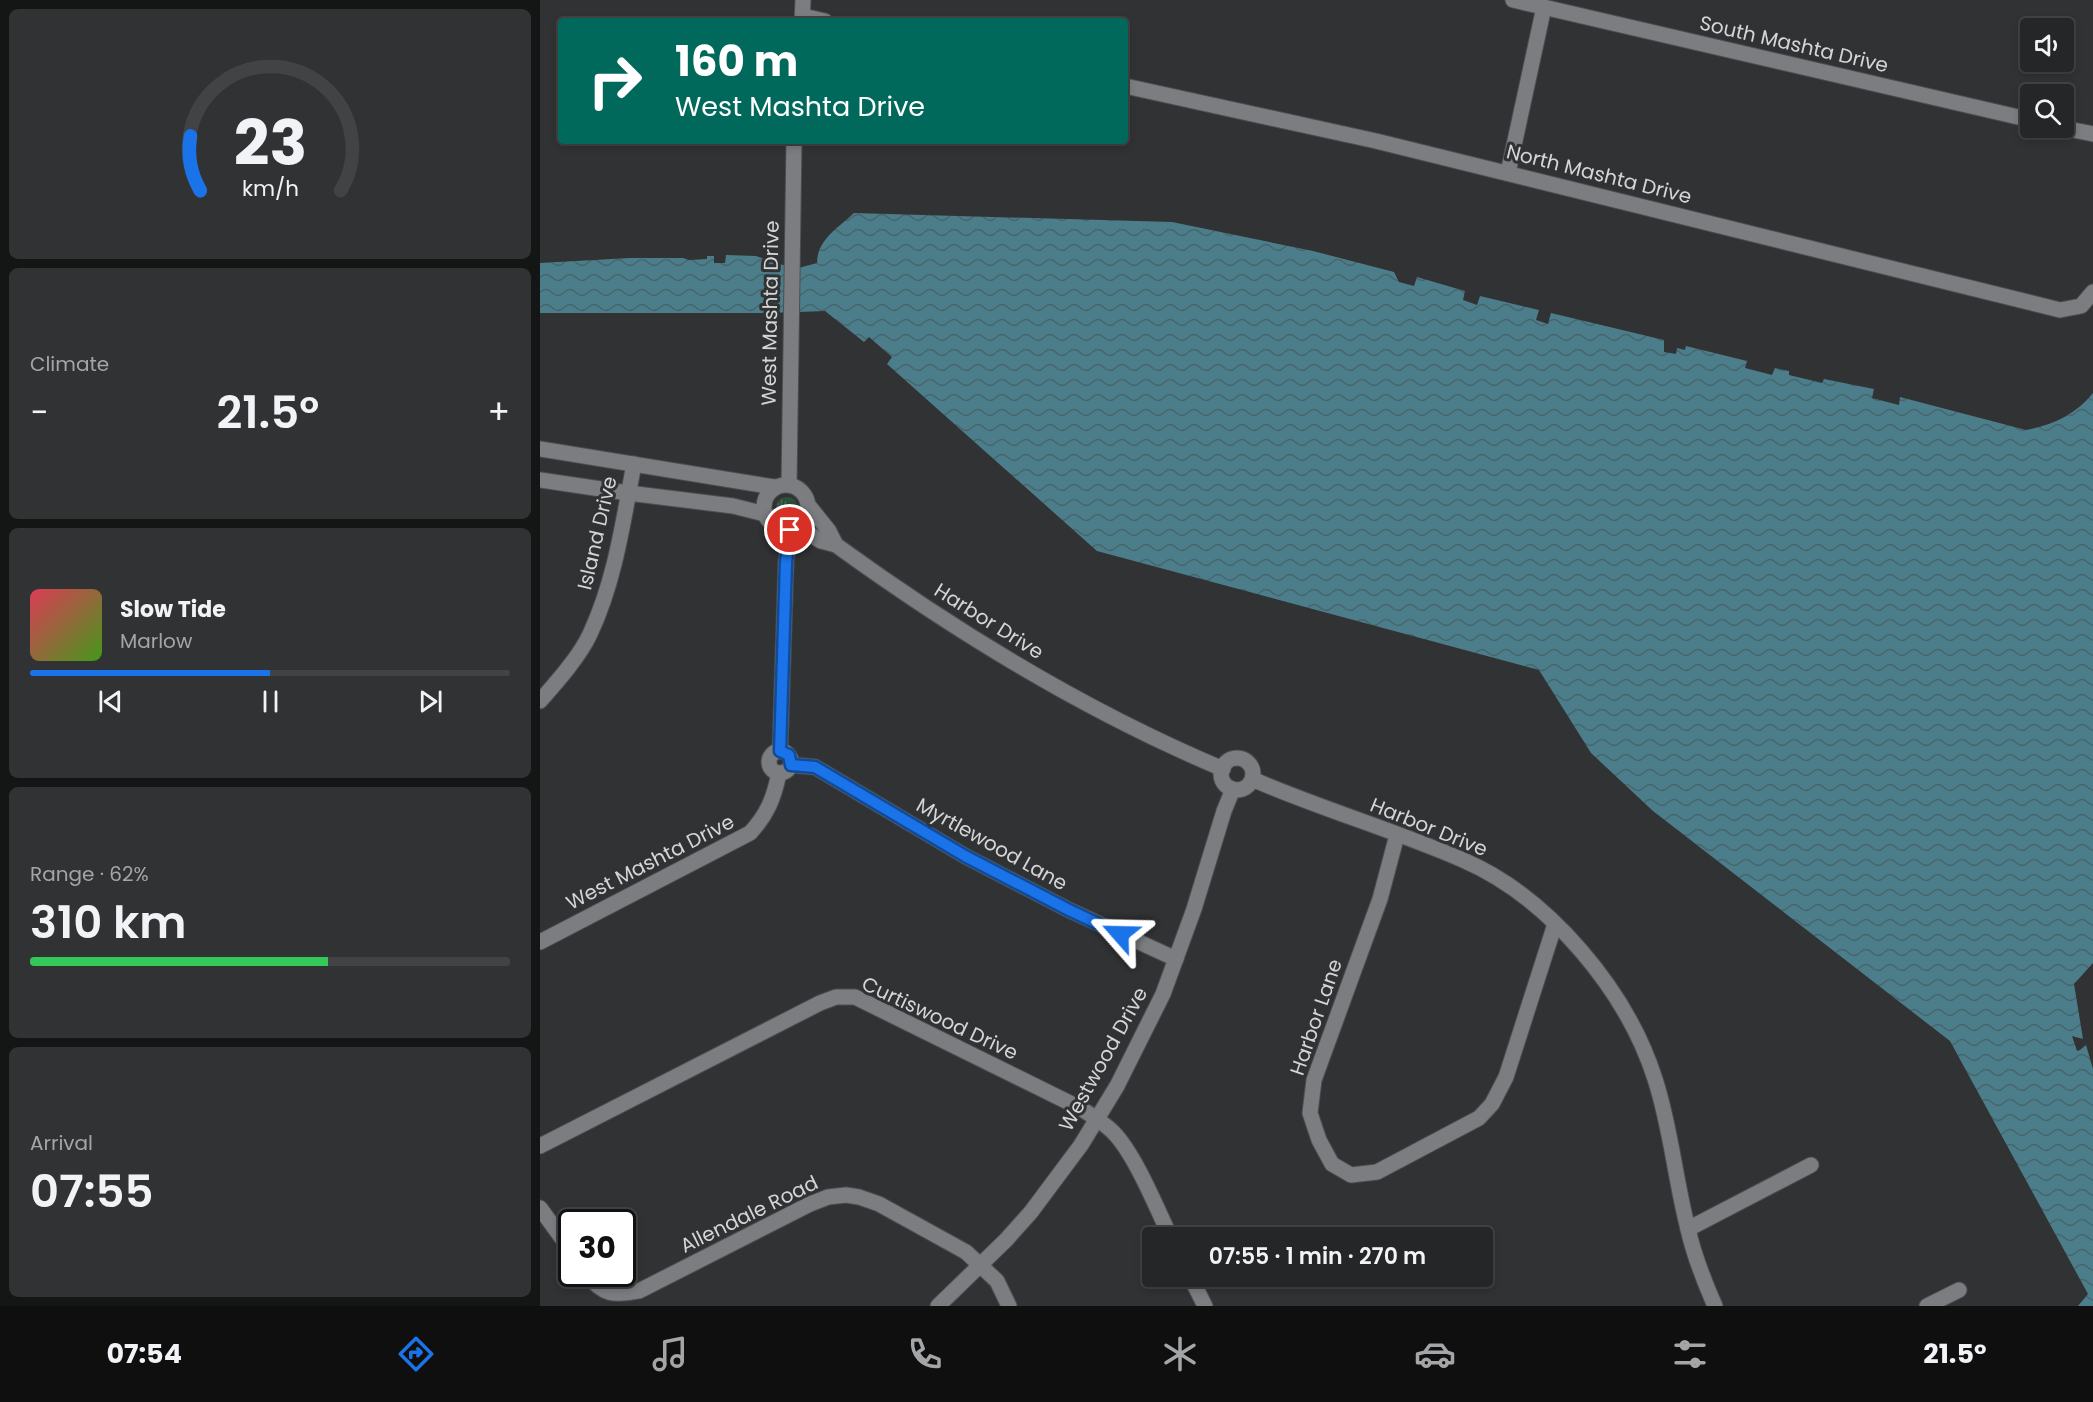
<!DOCTYPE html>
<html lang="en">
<head>
<meta charset="utf-8">
<style>
	:root { --surface:#252627; --page:#313233; --text:#f1f3f6; --muted:#a3a5a7; --line:#424344; --accent:#1a73e8 }
	body { margin:0; font-family:Poppins,sans-serif; background:var(--page); color:var(--text); height:100vh; display:flex; flex-direction:column; font-size:22px; white-space:nowrap }
	* { box-sizing:border-box; margin:0 }
	p { font-size:20px; color:var(--muted) }
	.icon { flex:none; width:33px; height:33px; fill:none; stroke:currentColor; stroke-width:2; stroke-linecap:round; stroke-linejoin:round }
	.map { position:relative; flex:1; overflow:hidden }
	.panel { display:flex; flex-direction:column; gap:9px; padding:9px; background:#141515; width:540px }
	.panel>* { flex:none }
	.guide { position:absolute; left:18px; top:18px; width:570px; height:126px; border-radius:6px; box-shadow:0 3px 9px #0003,0 0 0 2px var(--line); background:#00695c; color:#fff; overflow:hidden }
	.fabs { position:absolute; left:1480px; top:18px; display:grid; gap:12px }
	.fabs a { display:grid; place-items:center; width:54px; height:54px; border-radius:6px; background:var(--surface); box-shadow:0 3px 9px #0003,0 0 0 2px var(--line); font-size:30px }
	.speed { position:absolute; left:18px; top:1209px; display:flex; gap:12px; font-size:30px; font-weight:700; text-align:center }
	.speed>* { display:grid; place-content:center; width:78px; height:78px; border-radius:50%; background:var(--surface); box-shadow:0 3px 9px #0003,0 0 0 2px var(--line); line-height:1 }
	.speed .limit { border:3px solid #111; border-radius:9px; background:#fff; color:#111 }
	.pin { position:absolute; display:grid; place-items:center; width:51px; height:51px; color:#fff; margin:-26px; border:3px solid #fff; border-radius:50%; box-shadow:0 2px 6px #0007 }
	.me { position:absolute; width:66px; margin:-33px; rotate:295deg; stroke-linejoin:round; filter:drop-shadow(0 0 4px #0008) }
	.turn { display:flex; align-items:center; gap:21px; height:126px; padding:0 18px; font-size:27px }
	.turn .icon { width:78px; height:78px; stroke-width:2.5 }
	.turn b { display:block; font-size:42px; line-height:51px }
	.big { font-size:45px; font-weight:600; line-height:1.1 }
	.panel .card { flex:1; display:flex; flex-direction:column; justify-content:center; gap:9px; min-width:0; padding:0 21px; border-radius:9px; background:var(--page) }
	.panel .dial { align-items:center; gap:0 }
	.dial svg { height:156px; overflow:visible; fill:none; stroke:var(--line); stroke-width:7; stroke-linecap:round; text-anchor:middle }
	.dial text { fill:var(--text); stroke:none }
	.song { display:flex; align-items:center; gap:18px }
	.cover { width:72px; height:72px; border-radius:9px; background:linear-gradient(135deg,hsl(350 70% 55%),hsl(100 70% 35%)) }
	.played { height:6px; border-radius:3px; background:linear-gradient(90deg,var(--accent) 50%,var(--line) 50%) }
	.keys { display:flex; justify-content:space-around; direction:ltr }
	.heat { display:flex; justify-content:space-between; align-items:center; font-size:33px; direction:ltr }
	.charge { height:9px; border-radius:4px; background:linear-gradient(90deg,#34c759 62%,var(--line) 0) }
	.trip { position:absolute; left:602px; top:1227px; width:351px; height:60px; border-radius:6px; background:var(--surface); box-shadow:0 3px 9px #0003,0 0 0 2px var(--line); font-weight:600; line-height:60px; text-align:center }
	.tabs { display:flex; height:96px; justify-content:space-around; align-items:center; background:#0f0f10; color:var(--muted) }
	.tabs .icon { width:42px; height:42px }
	.tabs .active { color:var(--accent) }
	.tabs b { font-size:27px; color:var(--text) }
	main { display:flex; flex:1; min-height:0 }
	.map>svg:first-child { display:block }
	.grass { fill:url(#grass-tufts) }
	.water { fill:url(#water-waves) }
	.lines { fill:none; stroke-linecap:round; stroke-linejoin:round }
	.minor-casing { stroke:#4d4e50; stroke-width:17 }
	.tertiary-casing { stroke:#4d4e50; stroke-width:17 }
	.minor { stroke:#7c7d80; stroke-width:15 }
	.tertiary { stroke:#7c7d80; stroke-width:15 }
	.route-casing { stroke:#114b97; stroke-width:15 }
	.route { stroke:#1a73e8; stroke-width:10 }
	.labels { text-anchor:middle; stroke-width:6; stroke-linejoin:round; paint-order:stroke }
	.street-label { font-size:20px; fill:#d4d5d6; stroke:#313234 }
</style>
</head>
<body>
<main>
<section class="panel">
<div class="card dial"><svg viewBox="0 0 100 80">
<path d="M14 69A42 42 0 1 1 86 69"/>
<path d="M14 69A42 42 0 0 1 9 41" stroke="#1a73e8"/>
<text x="50" y="56" font-size="32" font-weight="700">23</text>
<text x="50" y="72" font-size="11">km/h</text>
</svg></div>
<div class="card"><p>Climate</p>
<div class="heat"><a>−</a><b class="big">21.5°</b><a>+</a></div>
</div>
<div class="card">
<div class="song"><i class="cover"></i><div><b>Slow Tide</b><p>Marlow</p></div></div>
<div class="played"></div>
<div class="keys"><svg class="icon" aria-label="previous" viewBox="0 0 24 24"><path d="M18 5L8 12l10 7zM5 5v14"/></svg><svg class="icon" aria-label="pause" viewBox="0 0 24 24"><path d="M8 5v14M16 5v14"/></svg><svg class="icon" aria-label="next" viewBox="0 0 24 24"><path d="M6 5l10 7-10 7zM19 5v14"/></svg></div>
</div>
<div class="card"><p>Range · 62%</p><b class="big">310 km</b><div class="charge"></div></div>
<div class="card"><p>Arrival</p><b class="big">07:55</b></div>
</section>
<div class="map">
<svg width="1553" height="1306" viewBox="0 0 1553 1306">
	<defs>
		<pattern id="grass-tufts" width="24" height="20" patternUnits="userSpaceOnUse" patternTransform="scale(1.5)"><rect width="24" height="20" fill="#2b503b"/><path d="M3 7l-1-3M5 7V3M7 7l1-3M15 17l-1-3M17 17v-4M19 17l1-3" fill="none" stroke="#496857"/></pattern>
		<pattern id="water-waves" width="16" height="10" patternUnits="userSpaceOnUse" patternTransform="scale(1.5)"><rect width="16" height="10" fill="#4b7e8a"/><path d="M0 5q4-4 8 0t8 0" fill="none" stroke="#47656c"/></pattern>
	</defs>
	<rect width="100%" height="100%" fill="#313234"/>
	<circle class="grass" cx="247" cy="508" r="11"/>
	<path class="water" d="M314 213 632 222 773 251 854 272 859 282 874 286 877 277 925 291 923 300 937 305 940 296 999 310 996 320 1008 324 1011 313 1124 340V352L1136 354 1137 348 1145 350 1146 346 1207 361 1205 368 1232 375 1235 368 1249 371V375L1282 383 1284 379 1334 389 1332 398 1359 405 1360 397 1486 430C1513 425 1535 415 1553 393V963L1534 984 1543 1039 1532 1036 1537 1051 1540 1050 1546 1045 1553 1069V1306H1538L1548 1294 1410 1041 1113 811 1051 753 999 670 557 551 347 364 352 357 329 337 324 342 285 311 229 313H0V263L90 258H143L149 260 167 259V256H174V263H185L186 255 216 256 255 269 277 263C277 240 298 228 314 213Z"/>
	<g class="lines">
		<defs>
			<g id="minor">
				<path d="M973 0 1491 120"/>
				<path d="M263 16 285 21"/>
				<path d="M262 21 263 0"/>
				<path d="M585 86 836 141 1520 310 1541 306 1553 292"/>
				<path d="M1523 128 1553 134"/>
				<path d="M968 173 1004 7"/>
				<path d="M0 449 234 487"/>
				<path d="M0 480 88 493 193 506 225 514"/>
				<path d="M249 485 254 141"/>
				<path d="M0 701C16 683 40 656 50 634 75 581 83 522 94 464"/>
				<path d="M251 765 275 767 425 856 529 910 636 959"/>
				<path d="M857 835 840 899 774 1080 770 1113 779 1140 792 1164 811 1175 837 1172 939 1118 952 1104 966 1077 1015 924"/>
				<path d="M0 1146 280 1003 296 997H315L540 1108C551 1115 564 1123 573 1132 595 1154 617 1209 631 1238"/>
				<path d="M0 1208 32 1252"/>
				<path d="M1148 1229 1271 1165"/>
				<path d="M47 1274C62 1295 74 1296 99 1291L270 1204 288 1197 306 1195 319 1197 339 1204 426 1252 457 1281 469 1306"/>
				<path d="M650 1276 665 1306"/>
				<path d="M398 1306 466 1240 491 1212 541 1145 577 1086 623 994 654 909 684 811 693 789"/>
				<path d="M1387 1306 1419 1290"/>
			</g>
			<g id="tertiary">
				<circle cx="246" cy="507" r="22"/>
				<path d="M269 506 289 531 296 545"/>
				<path d="M258 527 281 541 296 545C416 632 545 711 683 769"/>
				<path d="M240 751 246 562 250 530"/>
				<circle cx="240" cy="762" r="11"/>
				<circle cx="697" cy="774" r="16"/>
				<path d="M712 779C781 809 854 830 923 860 1009 897 1087 991 1115 1079 1131 1128 1135 1179 1148 1229 1154 1256 1164 1281 1175 1306"/>
				<path d="M0 942 210 833C227 815 234 798 239 773"/>
			</g>
		</defs>
		<use href="#minor" class="minor-casing"/>
		<use href="#tertiary" class="tertiary-casing"/>
		<use href="#minor" class="minor"/>
		<use href="#tertiary" class="tertiary"/>
	</g>
	<g class="lines">
		<defs>
			<path id="route" d="M250 530 246 562 240 751 249 755 251 765 275 767 425 856 529 910 580 934"/>
		</defs>
		<use href="#route" class="route-casing"/>
		<use href="#route" class="route"/>
	</g>
	<g class="labels">
		<g class="street-label">
			<text transform="translate(1254 44) rotate(13)" y="7">South Mashta Drive</text>
			<text transform="translate(1059 174) rotate(14)" y="7">North Mashta Drive</text>
			<text transform="translate(230 313) rotate(-89)" y="7">West Mashta Drive</text>
			<text transform="translate(57 533) rotate(-77)" y="7">Island Drive</text>
			<text transform="translate(449 621) rotate(32)" y="7">Harbor Drive</text>
			<text transform="translate(889 827) rotate(22)" y="7">Harbor Drive</text>
			<text transform="translate(452 844) rotate(29)" y="7">Myrtlewood Lane</text>
			<text transform="translate(110 862) rotate(-27)" y="7">West Mashta Drive</text>
			<text transform="translate(776 1017) rotate(-71)" y="7">Harbor Lane</text>
			<text transform="translate(400 1018) rotate(25)" y="7">Curtiswood Drive</text>
			<text transform="translate(563 1059) rotate(-61)" y="7">Westwood Drive</text>
			<text transform="translate(209 1214) rotate(-26)" y="7">Allendale Road</text>
		</g>
	</g>
</svg>
<div class="fabs">
<a><svg class="icon" aria-label="sound" viewBox="0 0 24 24"><path d="M4 9h4l5-4v14l-5-4H4zM17 9q2 3 0 6"/></svg></a>
<a><svg class="icon" aria-label="search" viewBox="0 0 24 24"><circle cx="10" cy="10" r="6"/><path d="M15 15l6 6"/></svg></a>
</div>
<div class="speed"><div class="limit">30</div></div>
<div class="pin" style="left:250px;top:530px;background:#d93025"><svg class="icon" aria-label="arrive" viewBox="0 0 24 24"><path d="M6 21V4h12l-3 4 3 4H6"/></svg></div>
<svg class="me" style="left:580px;top:934px" viewBox="-20 -20 40 40"><path d="M0-17L14 15 0 8-14 15z" fill="#1a73e8" stroke="#fff" stroke-width="4"/></svg>
<div class="trip">07:55 · 1 min · 270 m</div>
<div class="guide">
<div class="turn"><svg class="icon" aria-label="right" viewBox="0 0 24 24"><path d="M7 20v-9h11M14 6l5 5-5 5"/></svg><div><b>160 m</b>West Mashta Drive</div></div>
</div>
</div>
</main>
<nav class="tabs">
<b>07:54</b>
<svg class="icon active" aria-label="directions" viewBox="0 0 24 24"><path d="M12 3l9 9-9 9-9-9zM9 14v-3h6M13 9l2 2-2 2"/></svg>
<svg class="icon" aria-label="music" viewBox="0 0 24 24"><path d="M9 18V5l10-2v13"/><circle cx="6" cy="18" r="3"/><circle cx="16" cy="16" r="3"/></svg>
<svg class="icon" aria-label="phone" viewBox="0 0 24 24"><path d="M5 4h4l2 5-3 2q2 4 5 5l2-3 5 2v4C11 20 4 13 5 4z"/></svg>
<svg class="icon" aria-label="climate" viewBox="0 0 24 24"><path d="M12 3v18M4 7l16 10M4 17L20 7"/></svg>
<svg class="icon" aria-label="car" viewBox="0 0 24 24"><path d="M5 17H2v-5l4-1 3-4h7l3 4 3 1v5h-3M9 17h6M6 11h13"/><circle cx="7" cy="17" r="2"/><circle cx="17" cy="17" r="2"/></svg>
<svg class="icon" aria-label="filters" viewBox="0 0 24 24"><path d="M4 7h16M4 17h16"/><circle cx="9" cy="7" r="2"/><circle cx="15" cy="17" r="2"/></svg>
<b>21.5°</b>
</nav>
</body>
</html>
